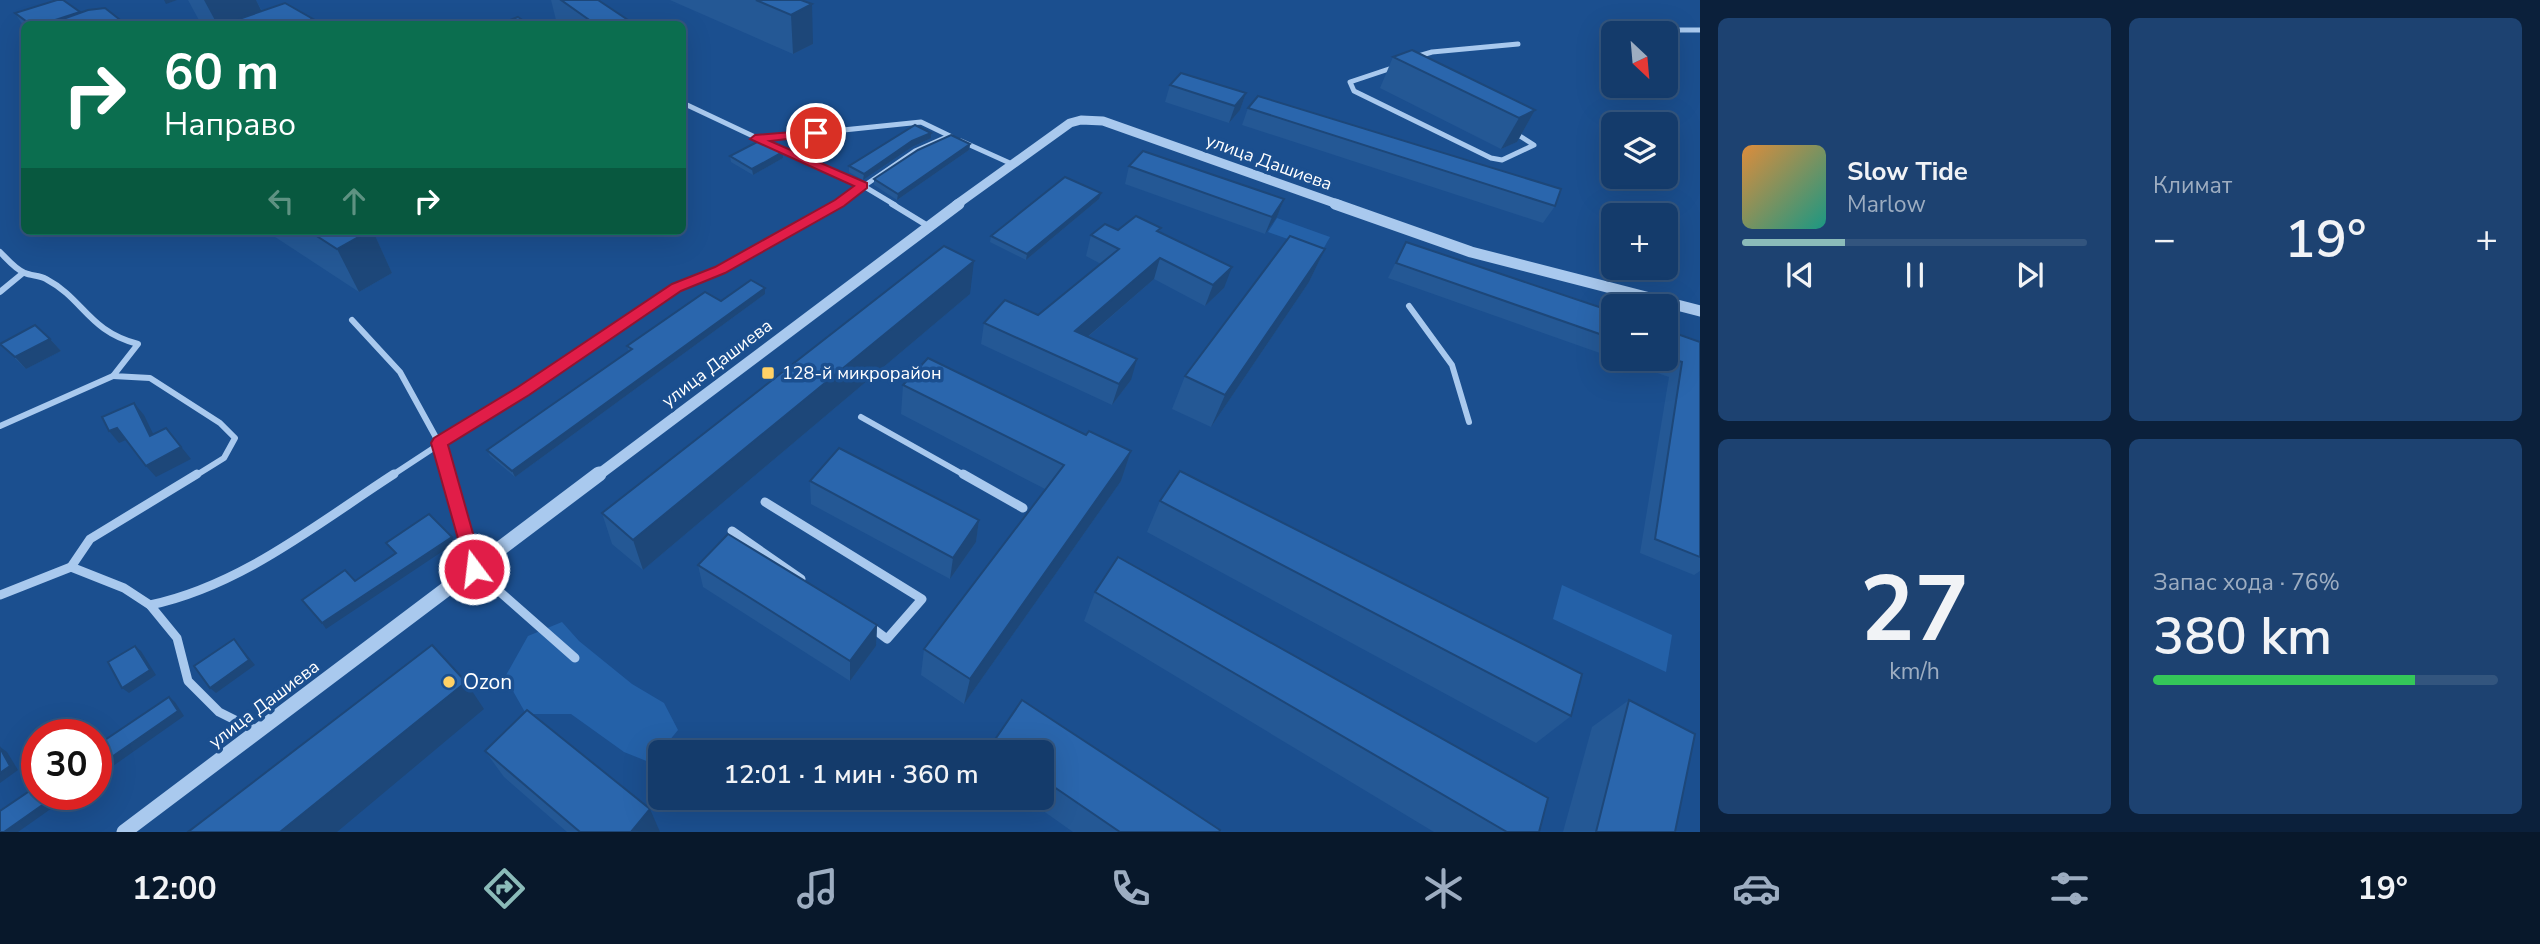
<!DOCTYPE html>
<html lang="ru">
<head>
<meta charset="utf-8">
<style>
	:root { --surface:#143b6b; --page:#1d4271; --text:#f1f3f6; --muted:#9dadc1; --line:#33557e; --accent:#8bbbb9 }
	body { margin:0; font-family:"Nunito Sans",sans-serif; background:var(--page); color:var(--text); height:100vh; display:flex; flex-direction:column; font-size:26px; white-space:nowrap }
	* { box-sizing:border-box; margin:0 }
	p { font-size:23px; color:var(--muted) }
	.icon { flex:none; width:38px; height:38px; fill:none; stroke:currentColor; stroke-width:2; stroke-linecap:round; stroke-linejoin:round }
	.map { position:relative; flex:1; overflow:hidden }
	.side { display:flex; flex-direction:column; gap:18px; padding:18px; background:#0b203b; width:840px }
	.side>* { flex:none }
	.banner { position:absolute; left:21px; top:21px; width:665px; height:214px; border-radius:10px; box-shadow:0 7px 28px #0002,0 0 0 2px var(--line); background:#0b6e4f; color:#fff; overflow:hidden }
	.needle { width:46px; rotate:154deg }
	.fabs { position:absolute; left:1601px; top:21px; display:grid; gap:14px }
	.fabs a { display:grid; place-items:center; width:77px; height:77px; border-radius:10px; background:var(--surface); box-shadow:0 7px 28px #0002,0 0 0 2px var(--line); font-size:35px }
	.speed { position:absolute; left:21px; top:719px; display:flex; gap:14px; font-size:35px; font-weight:700; text-align:center }
	.speed>* { display:grid; place-content:center; width:91px; height:91px; border-radius:50%; background:var(--surface); box-shadow:0 7px 28px #0002,0 0 0 2px var(--line); line-height:1 }
	.speed .limit { border:10px solid #d22; background:#fff; color:#111 }
	.pin { position:absolute; display:grid; place-items:center; width:60px; height:60px; color:#fff; margin:-30px; border:4px solid #fff; border-radius:50%; box-shadow:0 2px 7px #0007 }
	.me { position:absolute; width:77px; margin:-38px; rotate:345deg; stroke-linejoin:round; filter:drop-shadow(0 0 5px #0008) }
	.turn { display:flex; align-items:center; gap:24px; height:147px; padding:0 28px; font-size:32px }
	.turn .icon { width:91px; height:91px; stroke-width:2.5 }
	.turn b { display:block; font-size:49px; line-height:60px }
	.lanes { display:flex; align-items:center; height:66px; padding:0 28px; background:#0003; justify-content:center; gap:35px; direction:ltr }
	.lanes .off { opacity:.35 }
	.big { font-size:52px; font-weight:600; line-height:1.1 }
	.side .card { flex:1; display:flex; flex-direction:column; justify-content:center; gap:10px; min-width:0; padding:0 24px; border-radius:10px; background:var(--page) }
	.side .dial { align-items:center; gap:0 }
	.dial b { font-size:91px; line-height:1 }
	.song { display:flex; align-items:center; gap:21px }
	.cover { width:84px; height:84px; border-radius:10px; background:linear-gradient(135deg,hsl(30 70% 55%),hsl(170 70% 35%)) }
	.played { height:7px; border-radius:4px; background:linear-gradient(90deg,var(--accent) 30%,var(--line) 30%) }
	.keys { display:flex; justify-content:space-around; direction:ltr }
	.heat { display:flex; justify-content:space-between; align-items:center; font-size:38px; direction:ltr }
	.charge { height:10px; border-radius:5px; background:linear-gradient(90deg,#34c759 76%,var(--line) 0) }
	.side .tiles { flex:1; display:grid; gap:18px; grid-template-columns:repeat(2,1fr) }
	.trip { position:absolute; left:648px; top:740px; width:406px; height:70px; border-radius:10px; background:var(--surface); box-shadow:0 7px 28px #0002,0 0 0 2px var(--line); font-weight:600; line-height:70px; text-align:center }
	.dock { display:flex; height:112px; justify-content:space-around; align-items:center; background:#08182b; color:var(--muted) }
	.dock .icon { width:49px; height:49px }
	.dock .current { color:var(--accent) }
	.dock b { font-size:32px; color:var(--text) }
	main { display:flex; flex:1; min-height:0 }
	.map>svg:first-child { display:block }
	.green { fill:#2461a8 }
	.lines { fill:none; stroke-linecap:round; stroke-linejoin:round }
	.minor-far2 { stroke:#a9c9ee; stroke-width:5 }
	.minor-far1 { stroke:#a9c9ee; stroke-width:6 }
	.minor { stroke:#a9c9ee; stroke-width:9 }
	.tertiary-far2 { stroke:#a9c9ee; stroke-width:9 }
	.tertiary-far1 { stroke:#a9c9ee; stroke-width:11 }
	.tertiary { stroke:#a9c9ee; stroke-width:15 }
	.wall { fill:#245895 }
	.shaded-wall { fill:#1d4779 }
	.building { fill:#2a66ad; stroke:#1d4779; stroke-width:2 }
	.route { fill:#e11d48; stroke:#92132f; stroke-width:2 }
	.poi-dot { fill:#ffd166; stroke:#1b4f8f; stroke-width:2.5 }
	.labels { text-anchor:middle; stroke-width:7; stroke-linejoin:round; paint-order:stroke }
	.street-label { font-size:18px; fill:#fff; stroke:#1b4f8f }
	.poi-label { font-size:18px; fill:#fff; stroke:#1b4f8f; text-anchor:start }
	.near-poi-label { font-size:21px; fill:#fff; stroke:#1b4f8f; text-anchor:start }
</style>
</head>
<body>
<main>
<div class="map">
<svg width="1700" height="832" viewBox="0 0 1700 832">
	<rect width="100%" height="100%" fill="#1b4f8f"/>
	<g class="green">
		<path d="M1277 218 1330 237 1322 251 1268 232Z"/>
		<path d="M1562 585 1672 635 1666 672 1553 619Z"/>
		<path d="M562 622 579 641 632 684 664 703 678 730 660 752 654 764 624 752 571 714H526L505 677 528 636Z"/>
	</g>
	<g class="lines">
		<g class="minor-far2">
			<path d="M1653 30H1700"/>
			<path d="M1415 57 1432 52 1518 44"/>
			<path d="M1395 67 1350 82 1354 91 1491 158 1502 160 1534 145 1512 131"/>
			<path d="M685 104 812 164 850 178 895 205"/>
			<path d="M756 139 921 122 950 136"/>
			<path d="M961 141 1012 164"/>
			<path d="M836 205 915 151 949 136"/>
		</g>
		<g class="minor-far1">
			<path d="M892 204 928 226"/>
			<path d="M0 252C7 259 16 270 25 273 31 276 40 275 46 279 84 299 88 331 138 344L113 376 150 378 220 423 235 438 224 458 195 476"/>
			<path d="M0 292 23 273"/>
			<path d="M1409 306 1452 365 1469 422"/>
			<path d="M352 320 400 372 439 443 448 476"/>
			<path d="M861 417 966 476"/>
			<path d="M0 426 113 376"/>
			<path d="M391 476 677 288 720 270 839 204"/>
		</g>
		<g class="minor">
			<path d="M197 474 90 539 71 567 124 588 150 605 177 638 188 681 219 712 257 731"/>
			<path d="M448 474 474 569 575 658"/>
			<path d="M963 474 1023 508"/>
			<path d="M765 502 922 599 887 639 871 627"/>
			<path d="M732 531 801 579"/>
			<path d="M0 595 71 567"/>
			<path d="M150 605C241 586 318 523 394 474"/>
		</g>
		<path class="tertiary-far2" d="M956 205 1070 123 1081 120 1103 121 1340 205"/>
		<g class="tertiary-far1">
			<path d="M1335 204 1471 252 1700 311"/>
			<path d="M597 476 959 204"/>
		</g>
		<path class="tertiary" d="M124 832 599 474"/>
	</g>
	<g class="wall">
		<path d="M188 0H256L262 11 315 24H201Z"/>
		<path d="M551 0H598L634 24H557Z"/>
		<path d="M670 0H801L813 44 793 54Z"/>
		<path d="M80 12 124 23 125 24H24V27L15 13Z"/>
		<path d="M1393 57 1535 110 1517 142 1501 149 1380 88Z"/>
		<path d="M1170 85 1246 93 1240 110 1229 123 1165 102Z"/>
		<path d="M1248 108 1555 206 1543 223 1242 125Z"/>
		<path d="M931 138 912 147 863 180 849 172V166Z"/>
		<path d="M970 144 969 150 897 200 874 185V179Z"/>
		<path d="M783 152V158L753 175 731 162 730 156Z"/>
		<path d="M1129 166 1284 199 1277 217 1265 234 1125 184Z"/>
		<path d="M1099 199 1026 260 990 242 991 236Z"/>
		<path d="M1161 228 1159 232 1224 288 1205 306 1154 279 1088 337 1131 380 1112 405 981 344 984 323 1038 315 1101 264 1086 256 1091 235 1118 230Z"/>
		<path d="M266 231H373L392 273 359 292Z"/>
		<path d="M1406 242 1614 312V358L1388 278Z"/>
		<path d="M1325 249 1309 282 1211 427 1172 409 1185 376Z"/>
		<path d="M765 288V294L515 477 490 456 487 450 629 352 627 346 721 301Z"/>
		<path d="M970 294 643 570 612 544 602 513Z"/>
		<path d="M1666 330 1700 342V571L1694 575 1640 553 1669 377 1617 359H1666Z"/>
		<path d="M50 339 61 351 26 369 0 344Z"/>
		<path d="M903 385 1131 451 1121 481 964 704 921 675 924 649 1045 489 901 414Z"/>
		<path d="M810 481 979 520 976 542 950 579 811 504Z"/>
		<path d="M1160 501 1571 716 1536 743 1147 532Z"/>
		<path d="M698 565 877 625 876 646 850 681 703 587Z"/>
		<path d="M1095 592 1539 832H1434L1084 621Z"/>
		<path d="M1022 700 1220 830 1219 832H1073L1025 798H1041V752H990L992 744Z"/>
		<path d="M1629 700 1675 832H1563L1592 727Z"/>
		<path d="M485 751 660 832H567L504 777Z"/>
	</g>
	<g class="shaded-wall">
		<path d="M164 0H177L166 4Z"/>
		<path d="M204 0H256L268 24 239 19 242 24H217Z"/>
		<path d="M812 4 813 44 793 54 791 15Z"/>
		<path d="M313 19 315 24H298Z"/>
		<path d="M682 64 686 90 682 92Z"/>
		<path d="M1246 93 1240 110 1229 123 1235 106Z"/>
		<path d="M1535 110 1517 142 1501 149 1519 118Z"/>
		<path d="M931 133V138L912 147 863 180 864 174 912 141Z"/>
		<path d="M970 144 969 150 897 200 898 194Z"/>
		<path d="M783 152V158L753 175 752 169Z"/>
		<path d="M1101 193 1099 199 1026 260 1027 254Z"/>
		<path d="M1284 199 1277 217 1265 234 1272 217Z"/>
		<path d="M369 231H373L392 273 359 292 337 249Z"/>
		<path d="M1325 249 1309 282 1211 427 1225 395Z"/>
		<path d="M1160 258 1154 279 1070 352 1075 331Z"/>
		<path d="M974 261 970 294 643 570 633 540Z"/>
		<path d="M1232 267 1224 288 1205 306 1213 285Z"/>
		<path d="M765 288V294L515 477 512 471Z"/>
		<path d="M50 339 61 351 26 369 15 357Z"/>
		<path d="M1137 359 1131 380 1112 405 1119 384Z"/>
		<path d="M134 403 144 415 160 448 150 436Z"/>
		<path d="M117 428 128 439 119 443 109 431Z"/>
		<path d="M166 428 191 459 156 477 146 466Z"/>
		<path d="M1131 451 1121 481 964 704 970 679Z"/>
		<path d="M979 520 976 542 950 579 953 558Z"/>
		<path d="M452 537 455 543 326 629 322 623Z"/>
		<path d="M877 625 876 646 850 681V661Z"/>
		<path d="M234 639 255 665 216 693 210 688Z"/>
		<path d="M135 646 141 651 156 675 129 693 122 688Z"/>
		<path d="M466 682 484 709 337 832H280Z"/>
		<path d="M169 697 175 702 184 716 96 778V768Z"/>
		<path d="M0 747 7 752 18 770 0 783Z"/>
		<path d="M58 794H72L18 832H4Z"/>
		<path d="M650 809 660 832H631Z"/>
	</g>
	<g class="building">
		<path d="M57 0H63L80 12 43 24H30L15 13Z"/>
		<path d="M561 0H598L634 24H595Z"/>
		<path d="M756 0H801L812 4 791 15Z"/>
		<path d="M285 3 313 19 298 24H248L239 19Z"/>
		<path d="M105 8 124 23 119 24H49L88 10Z"/>
		<path d="M518 17 528 24H500Z"/>
		<path d="M1412 50 1535 110 1519 118 1393 57Z"/>
		<path d="M1181 73 1246 93 1235 106 1170 85Z"/>
		<path d="M1258 96 1561 189 1555 206 1248 108Z"/>
		<path d="M915 125 931 133 912 141 864 174 849 166Z"/>
		<path d="M951 135 970 144 898 194 874 179 918 150Z"/>
		<path d="M761 140 783 152 752 169 730 156Z"/>
		<path d="M1143 151 1284 199 1272 217 1129 166Z"/>
		<path d="M1065 177 1101 193 1027 254 991 236Z"/>
		<path d="M1136 216 1161 228 1157 231 1232 267 1213 285 1160 258 1075 331 1137 359 1119 384 984 323 1005 300 1038 315 1119 249 1091 235 1105 224 1118 230Z"/>
		<path d="M309 231H369L337 249Z"/>
		<path d="M1290 236 1325 249 1225 395 1185 376Z"/>
		<path d="M1406 242 1614 312V339L1396 263Z"/>
		<path d="M944 246 974 261 633 540 602 513Z"/>
		<path d="M751 280 765 288 512 471 487 450 632 349 627 346 705 292 721 301Z"/>
		<path d="M35 325 50 339 15 357 0 344Z"/>
		<path d="M1666 330 1700 342V557L1655 539 1682 362 1666 357Z"/>
		<path d="M928 358 1086 435 1089 431 1131 451 970 679 924 649 1064 465 903 385Z"/>
		<path d="M134 403 150 436 166 428 181 447 146 466 117 428 109 431 102 417Z"/>
		<path d="M839 448 979 520 953 558 810 481Z"/>
		<path d="M1180 471 1582 674 1571 716 1160 501Z"/>
		<path d="M429 514 452 537 322 623 302 600 345 570 355 581 396 553 386 543Z"/>
		<path d="M728 534 877 625 850 661 698 565Z"/>
		<path d="M1118 557 1548 798 1539 832H1507L1095 592Z"/>
		<path d="M234 639 249 660 210 688 194 666Z"/>
		<path d="M432 645 466 682 280 832H188Z"/>
		<path d="M135 646 150 670 122 688 108 662Z"/>
		<path d="M169 697 178 711 96 768V746Z"/>
		<path d="M1022 700 1220 830 1219 832H1120L1041 778V752H1004L992 744Z"/>
		<path d="M1629 700 1695 734 1675 832H1596Z"/>
		<path d="M527 710 650 809 631 832H580L485 751Z"/>
		<path d="M0 748 10 766 0 773Z"/>
		<path d="M37 786V794H58L4 832H0V811Z"/>
	</g>
	<path class="route" d="M816 130 820 131V135L770 141 867 183V188L844 206 725 273 681 291 529 395 448 445 483 569 481 574 474 576 468 574 431 443 434 438 518 387 672 284 715 267 835 200 854 186 750 139 755 135Z"/>
	<g class="poi-dot">
		<rect x="761" y="366" width="14" height="14" rx="3.5"/>
		<circle cx="449" cy="682" r="7"/>
	</g>
	<g class="labels">
		<g class="street-label">
			<text transform="translate(1269 162) rotate(20)" y="6">улица Дашиева</text>
			<text transform="translate(717 363) rotate(-37)" y="6">улица Дашиева</text>
			<text transform="translate(264 704) rotate(-37)" y="6">улица Дашиева</text>
		</g>
		<g class="poi-label">
			<text x="782" y="379">128-й микрорайон</text>
		</g>
		<g class="near-poi-label">
			<text x="463" y="689">Ozon</text>
		</g>
	</g>
</svg>
<div class="fabs">
<a><svg class="needle" viewBox="-14 -14 28 28"><path d="M0-13l5 13h-10z" fill="#e53935"/><path d="M0 13l5-13h-10z" fill="#9dadc1"/></svg></a>
<a><svg class="icon" aria-label="layers" viewBox="0 0 24 24"><path d="M12 4l9 5-9 5-9-5zM3 14l9 5 9-5"/></svg></a>
<a>+</a>
<a>−</a>
</div>
<div class="speed"><div class="limit">30</div></div>
<div class="pin" style="left:816px;top:133px;background:#d93025"><svg class="icon" aria-label="arrive" viewBox="0 0 24 24"><path d="M6 21V4h12l-3 4 3 4H6"/></svg></div>
<svg class="me" style="left:474px;top:569px" viewBox="-20 -20 40 40"><circle r="17" fill="#e11d48" stroke="#fff" stroke-width="3"/><path d="M0-11L8 9 0 5-8 9z" fill="#fff"/></svg>
<div class="trip">12:01 · 1 мин · 360 m</div>
<div class="banner">
<div class="turn"><svg class="icon" aria-label="right" viewBox="0 0 24 24"><path d="M7 20v-9h11M14 6l5 5-5 5"/></svg><div><b>60 m</b>Направо</div></div>
<div class="lanes"><svg class="icon off" aria-label="left" viewBox="0 0 24 24"><path d="M17 20v-9H6M10 6l-5 5 5 5"/></svg><svg class="icon off" aria-label="ahead" viewBox="0 0 24 24"><path d="M12 20V5M6 11l6-6 6 6"/></svg><svg class="icon" aria-label="right" viewBox="0 0 24 24"><path d="M7 20v-9h11M14 6l5 5-5 5"/></svg></div>
</div>
</div>
<section class="side">
<div class="tiles">
<div class="card">
<div class="song"><i class="cover"></i><div><b>Slow Tide</b><p>Marlow</p></div></div>
<div class="played"></div>
<div class="keys"><svg class="icon" aria-label="previous" viewBox="0 0 24 24"><path d="M18 5L8 12l10 7zM5 5v14"/></svg><svg class="icon" aria-label="pause" viewBox="0 0 24 24"><path d="M8 5v14M16 5v14"/></svg><svg class="icon" aria-label="next" viewBox="0 0 24 24"><path d="M6 5l10 7-10 7zM19 5v14"/></svg></div>
</div>
<div class="card"><p>Климат</p>
<div class="heat"><a>−</a><b class="big">19°</b><a>+</a></div>
</div>
<div class="card dial"><b>27</b><p>km/h</p></div>
<div class="card"><p>Запас хода · 76%</p><b class="big">380 km</b><div class="charge"></div></div>
</div>
</section>
</main>
<nav class="dock">
<b>12:00</b>
<svg class="icon current" aria-label="directions" viewBox="0 0 24 24"><path d="M12 3l9 9-9 9-9-9zM9 14v-3h6M13 9l2 2-2 2"/></svg>
<svg class="icon" aria-label="music" viewBox="0 0 24 24"><path d="M9 18V5l10-2v13"/><circle cx="6" cy="18" r="3"/><circle cx="16" cy="16" r="3"/></svg>
<svg class="icon" aria-label="phone" viewBox="0 0 24 24"><path d="M5 4h4l2 5-3 2q2 4 5 5l2-3 5 2v4C11 20 4 13 5 4z"/></svg>
<svg class="icon" aria-label="climate" viewBox="0 0 24 24"><path d="M12 3v18M4 7l16 10M4 17L20 7"/></svg>
<svg class="icon" aria-label="car" viewBox="0 0 24 24"><path d="M5 17H2v-5l4-1 3-4h7l3 4 3 1v5h-3M9 17h6M6 11h13"/><circle cx="7" cy="17" r="2"/><circle cx="17" cy="17" r="2"/></svg>
<svg class="icon" aria-label="filters" viewBox="0 0 24 24"><path d="M4 7h16M4 17h16"/><circle cx="9" cy="7" r="2"/><circle cx="15" cy="17" r="2"/></svg>
<b>19°</b>
</nav>
</body>
</html>
